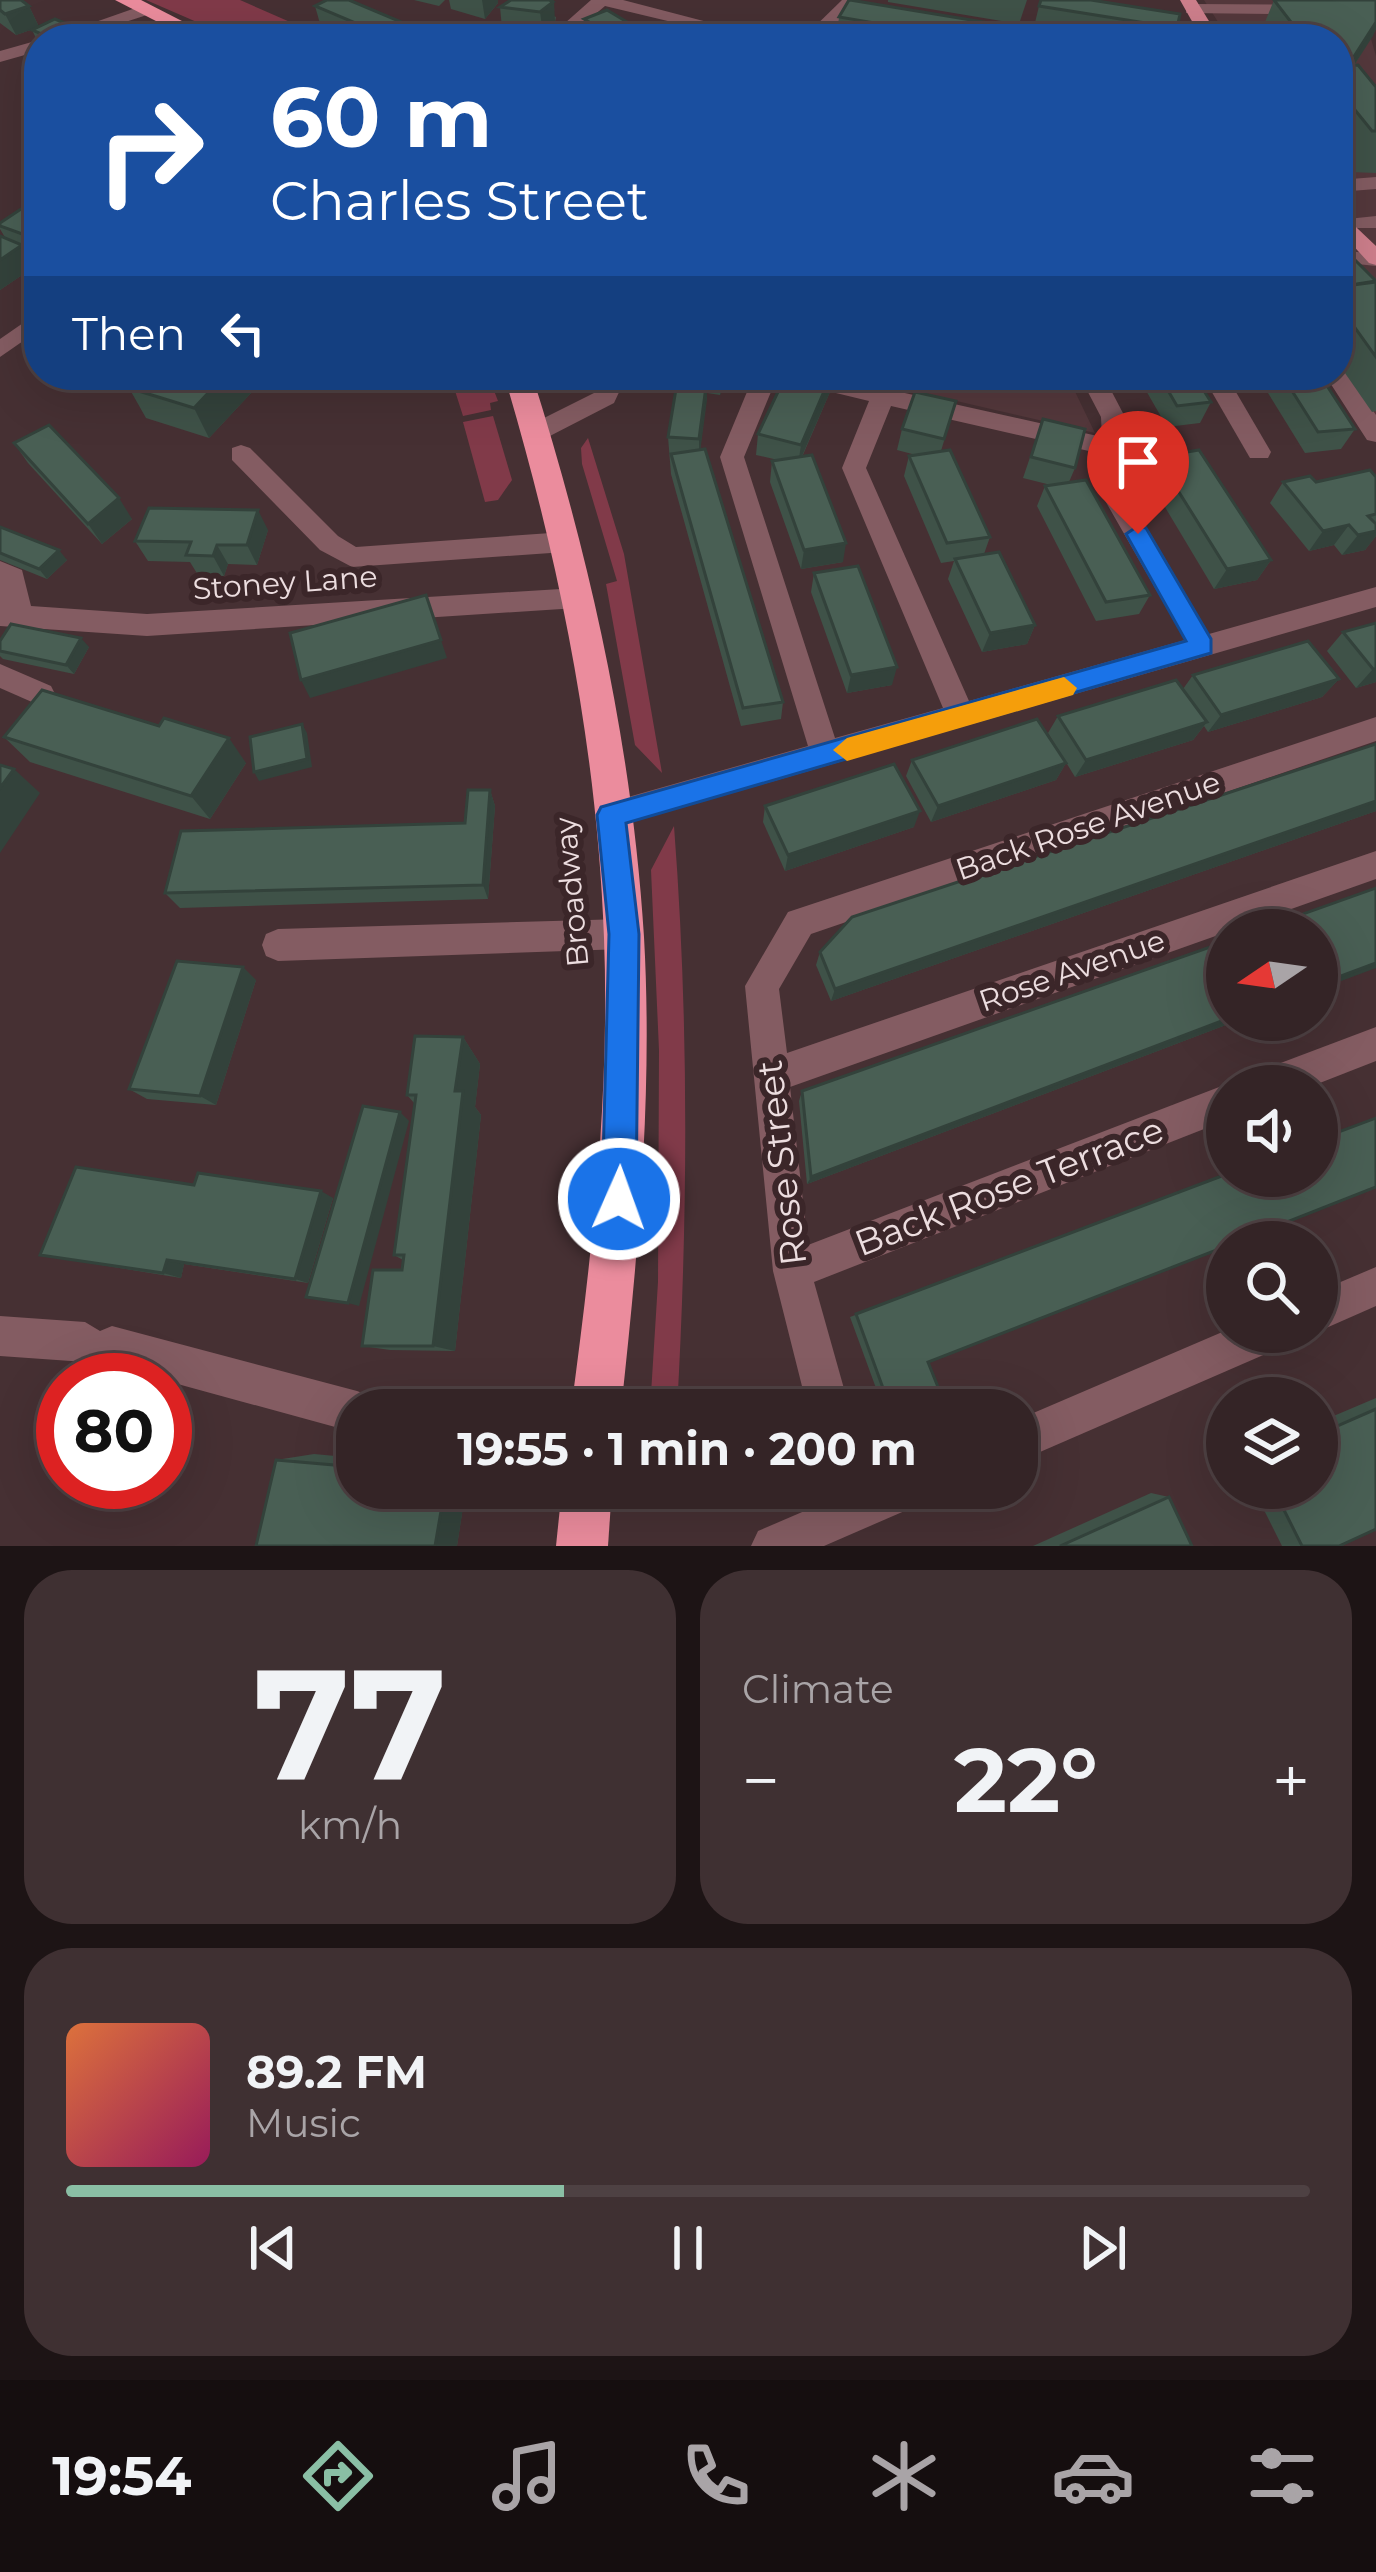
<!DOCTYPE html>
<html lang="en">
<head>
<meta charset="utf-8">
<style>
	:root { --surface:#342426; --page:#3f3032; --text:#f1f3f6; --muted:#a9a4a7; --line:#4e4143; --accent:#8abfa5 }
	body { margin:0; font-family:Montserrat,sans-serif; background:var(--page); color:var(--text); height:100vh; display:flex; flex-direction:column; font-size:45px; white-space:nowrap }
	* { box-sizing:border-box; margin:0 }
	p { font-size:39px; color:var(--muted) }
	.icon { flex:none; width:66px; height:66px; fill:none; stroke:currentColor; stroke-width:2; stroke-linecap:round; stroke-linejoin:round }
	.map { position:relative; height:1546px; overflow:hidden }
	.side { display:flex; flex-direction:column; gap:24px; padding:24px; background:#1d1415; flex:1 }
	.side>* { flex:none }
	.guide { position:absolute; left:24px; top:24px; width:1329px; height:366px; border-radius:48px; box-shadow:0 12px 48px #0002,0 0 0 3px var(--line); background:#1a4fa0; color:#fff; overflow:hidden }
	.needle { width:78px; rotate:257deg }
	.buttons { position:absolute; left:1206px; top:909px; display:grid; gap:24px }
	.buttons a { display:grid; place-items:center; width:132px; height:132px; border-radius:50%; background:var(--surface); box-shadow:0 12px 48px #0002,0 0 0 3px var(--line); font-size:60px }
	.speed { position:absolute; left:36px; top:1353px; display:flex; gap:24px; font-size:60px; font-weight:700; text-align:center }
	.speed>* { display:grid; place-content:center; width:156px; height:156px; border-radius:50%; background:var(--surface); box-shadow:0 12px 48px #0002,0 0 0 3px var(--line); line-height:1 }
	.speed .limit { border:18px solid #d22; background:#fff; color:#111 }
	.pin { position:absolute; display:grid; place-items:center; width:102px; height:102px; color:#fff; margin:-123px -51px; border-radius:50% 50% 50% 0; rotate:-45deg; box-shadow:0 0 12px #0007 }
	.pin .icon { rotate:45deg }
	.me { position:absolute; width:132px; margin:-66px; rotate:2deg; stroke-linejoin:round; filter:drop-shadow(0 0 9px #0008) }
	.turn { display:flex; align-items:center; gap:42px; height:252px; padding:0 48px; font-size:54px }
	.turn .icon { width:156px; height:156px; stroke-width:2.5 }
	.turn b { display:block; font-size:84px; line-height:102px }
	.then { display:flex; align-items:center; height:114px; padding:0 48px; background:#0003; gap:24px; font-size:45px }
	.big { font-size:90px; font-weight:700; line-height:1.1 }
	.side .widget { flex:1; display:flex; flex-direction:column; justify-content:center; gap:18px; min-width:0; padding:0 42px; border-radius:48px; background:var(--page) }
	.side .dial { align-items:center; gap:0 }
	.dial b { font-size:156px; line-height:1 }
	.song { display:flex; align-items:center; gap:36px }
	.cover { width:144px; height:144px; border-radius:18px; background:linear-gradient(135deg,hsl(20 70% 55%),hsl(330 70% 35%)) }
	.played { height:12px; border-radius:6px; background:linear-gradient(90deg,var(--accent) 40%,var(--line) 40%) }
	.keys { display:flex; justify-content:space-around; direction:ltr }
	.heat { display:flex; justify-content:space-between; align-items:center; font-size:66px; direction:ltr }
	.side .tiles { flex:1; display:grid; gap:24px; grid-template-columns:1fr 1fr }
	.widget:last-child { grid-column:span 2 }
	.trip { position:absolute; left:336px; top:1389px; width:702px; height:120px; border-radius:48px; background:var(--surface); box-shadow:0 12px 48px #0002,0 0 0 3px var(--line); font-weight:700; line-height:120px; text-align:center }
	.tabs { display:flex; height:192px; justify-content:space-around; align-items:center; background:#150e0f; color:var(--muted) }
	.tabs .icon { width:84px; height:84px }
	.tabs .on { color:var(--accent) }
	.tabs b { font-size:54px; color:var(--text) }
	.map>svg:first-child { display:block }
	.built { fill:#54383c }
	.green { fill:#813a49 }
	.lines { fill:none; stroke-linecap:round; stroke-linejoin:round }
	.minor { fill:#845c62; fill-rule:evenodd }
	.major { fill:#ce7f8c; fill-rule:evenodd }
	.highway { fill:#eb8c9d; fill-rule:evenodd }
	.wall { fill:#3f5248 }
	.shaded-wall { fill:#33423b }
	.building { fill:#495f54; stroke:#33423b; stroke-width:3 }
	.route { fill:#1a73e8; stroke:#114b97; stroke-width:3 }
	.slow { fill:#f59e0b }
	.labels { text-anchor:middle; stroke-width:12; stroke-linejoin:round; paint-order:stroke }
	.street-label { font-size:30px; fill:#ecdddf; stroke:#3b2629 }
	.near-street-label { font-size:36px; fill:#ecdddf; stroke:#3b2629 }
</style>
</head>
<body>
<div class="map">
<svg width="1376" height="1546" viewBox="0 0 1376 1546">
	<rect width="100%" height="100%" fill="#463033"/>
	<g class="built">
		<path d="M1204 0H1376L1364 15 1376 56V84L1370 83 1376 106V418L1338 362V39H1229Z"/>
		<path d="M842 375H1067L1095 433 883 384Z"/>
	</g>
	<g class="green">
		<path d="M146 0H240L329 39H236Z"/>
		<path d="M450 375H488L498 401 490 403 491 410 463 416Z"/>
		<path d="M493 416 512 480 498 500 485 502 463 422Z"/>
		<path d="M588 438 624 554 662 773 635 745 606 584 617 581 582 464 581 448Z"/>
		<path d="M674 826C689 1021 688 1214 677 1410H650L658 1282 659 1050 651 870Z"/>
	</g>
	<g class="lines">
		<g class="minor">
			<path d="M591 0H623L773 39H743L605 6 566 39H547Z"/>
			<path d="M842 0H859L821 39H802Z"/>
			<path d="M1192 4 1376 5V15L1186 13V5Z"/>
			<path d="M144 5 150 6V14L73 39H47Z"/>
			<path d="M39 40V51L0 62V51Z"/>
			<path d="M1376 177V189L1338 192V180Z"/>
			<path d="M1376 216V228H1338V220Z"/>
			<path d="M1338 250 1376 254V266L1338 262Z"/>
			<path d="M39 312V330L0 357V339Z"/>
			<path d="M1338 368 1345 370 1376 415V442L1367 440 1325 375H1338Z"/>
			<path d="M603 375H627L614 403 546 438H528V426L596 392Z"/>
			<path d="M754 375H778L744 457 835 738 943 708 842 468 869 401 782 380 778 375H824L1102 437 1101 417 1079 375H1103L1125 417 1129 497 1209 634 1376 587V607L611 828 600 825 596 815 600 805 808 746 720 457ZM891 406 1102 454 1103 497 1185 640 969 701 866 468Z"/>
			<path d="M1202 375H1226L1271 452 1268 458H1250Z"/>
			<path d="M241 445 250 448 338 536 356 547 565 532 578 542 565 552 352 567 320 550 232 460V448Z"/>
			<path d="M0 561 22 570 31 606 147 614 577 588 590 598 577 608 147 636 0 626Z"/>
			<path d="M0 664 51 686 55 694 51 702 41 706 0 688Z"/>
			<path d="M1376 717V741L811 934 779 989 787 1053 1376 851V879L790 1087 808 1245 1227 1084 1231 1086H1227V1120L814 1282 850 1410H808L773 1271 745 986 788 912Z"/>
			<path d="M624 919 636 923 640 934 636 945 624 949 278 961 266 956 262 945 266 934 278 929Z"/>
			<path d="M1376 1027V1061L1312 1086H1249L1254 1073Z"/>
			<path d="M1376 1267V1306L1317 1332V1292Z"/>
			<path d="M0 1316 85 1322 100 1331 112 1326 357 1391 372 1397 377 1410H357V1433L112 1366 97 1357 85 1362 0 1356Z"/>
			<path d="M1227 1330 1290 1332 1284 1346 1017 1462V1420Z"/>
			<path d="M858 1488H929L923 1503 824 1546H751L758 1531Z"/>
		</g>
		<g class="major">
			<path d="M1180 0H1196L1220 39H1202Z"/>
			<path d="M1338 210 1376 246V265L1369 263 1338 229Z"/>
		</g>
		<g class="highway">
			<path d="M115 0H141L217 39H191Z"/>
			<path d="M504 375H532C590 558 632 745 644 937 653 1095 638 1253 621 1410H571C592 1254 610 1096 604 938 597 746 559 559 504 375Z"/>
			<path d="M562 1488H612L608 1546H556Z"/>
		</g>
	</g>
	<g class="wall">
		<path d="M0 0 29 6 39 27 16 35 0 23Z"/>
		<path d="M414 0H445L439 6Z"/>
		<path d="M449 0H498V3L485 19 451 9Z"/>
		<path d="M511 0 556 17 555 22 543 33 502 28 500 7Z"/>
		<path d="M888 0H1027L1019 24 888 2Z"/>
		<path d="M1274 0H1376V29L1354 66 1376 87V173L1350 172 1338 155V39H1258Z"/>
		<path d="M315 6 437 37 438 39H349L321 27Z"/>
		<path d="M1039 6 1177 28 1173 39H1107L1034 27Z"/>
		<path d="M839 17 1087 39H843L837 38Z"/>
		<path d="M584 19 652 39H586Z"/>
		<path d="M32 30 102 39H39V44Z"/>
		<path d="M39 197V257L26 252 34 267 0 290V236L6 239 0 229V223Z"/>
		<path d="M1338 252 1376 279V411L1372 412 1338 363Z"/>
		<path d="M131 375H268L209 438 146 418 129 388 140 378Z"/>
		<path d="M686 375H727L720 395 707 393 700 449 783 702 781 719 741 726 671 474 668 437Z"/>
		<path d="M786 375H832L830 392 802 457 843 562 801 569 770 482 772 461 778 460 756 455 758 434Z"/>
		<path d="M911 375H1005L999 393Z"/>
		<path d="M1137 375H1194L1211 402 1200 423 1167 427Z"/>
		<path d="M1257 375H1320L1355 429 1341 449 1305 453Z"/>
		<path d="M956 401 941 451 990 537 984 554 1035 625 1027 644 982 652 948 579 954 561 941 563 904 476 909 456 916 455 897 450 902 429Z"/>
		<path d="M1043 419 1075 468 1069 482 1150 595 1139 614 1096 621 1037 506 1045 486 1051 485 1023 478Z"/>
		<path d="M14 443 132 519 102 544 28 463Z"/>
		<path d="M1157 457 1271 560 1257 580 1214 589 1147 477Z"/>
		<path d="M1376 477V536L1365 550 1342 555 1334 545 1309 551 1270 503 1283 482H1316Z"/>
		<path d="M0 527 67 560 47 579 0 560Z"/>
		<path d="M268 530 257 565 228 564 224 576 198 575 190 562 148 561 135 541Z"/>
		<path d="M814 573 892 685 847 693 811 592Z"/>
		<path d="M1376 623V682L1356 688 1327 651 1343 632Z"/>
		<path d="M0 641 89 647 74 674 3 659 0 656Z"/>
		<path d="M1193 675 1339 679 1322 697 1208 732 1204 726 1193 740 1075 777 1048 733 1058 716 1183 689Z"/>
		<path d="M4 737 246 763 210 819 30 762Z"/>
		<path d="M1376 744V811L831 1001 816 965 820 952Z"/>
		<path d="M912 760 1066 763 1056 780 931 822 906 776Z"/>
		<path d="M490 790 495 806 488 899 180 908 165 893 465 823Z"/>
		<path d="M765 806 914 827 785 871 763 822Z"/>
		<path d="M256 980 216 1105 147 1099 129 1089Z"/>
		<path d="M1227 1020H1239L807 1184 799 1101 802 1091Z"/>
		<path d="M463 1037 480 1064 475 1107 481 1115 455 1351 390 1350 362 1346 402 1270 403 1260 394 1255 415 1104 407 1095Z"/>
		<path d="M1227 1174 928 1362 909 1410H884L850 1317Z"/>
		<path d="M194 1185 333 1198 308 1283 184 1264 181 1278 40 1255Z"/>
		<path d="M1376 1398V1529L1339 1546H1282L1253 1488H1317V1423Z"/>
		<path d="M314 1454 357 1458V1488H466L457 1546 276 1460Z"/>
		<path d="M1151 1493 1169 1497 1192 1546H1033Z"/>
	</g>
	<g class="shaded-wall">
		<path d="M482 0H498V3L485 19Z"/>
		<path d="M548 0H554L555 22 543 33 540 12Z"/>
		<path d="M29 6 39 27 16 35 5 14Z"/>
		<path d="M1376 22V29L1373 36 1338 90 1353 58Z"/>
		<path d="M22 245 34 267 0 290V260Z"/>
		<path d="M225 375H268L209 438 194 408Z"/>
		<path d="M721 375H727L720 395Z"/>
		<path d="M831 375 830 392 798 465 801 445Z"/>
		<path d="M707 379V400L699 460V439Z"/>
		<path d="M119 498 132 519 102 544 88 524Z"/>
		<path d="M258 510 268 530 257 565 247 545Z"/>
		<path d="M1349 525 1334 545 1309 551 1323 531Z"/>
		<path d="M1376 531V536L1365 550 1342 555 1358 535Z"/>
		<path d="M846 543 843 562 801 569 804 550Z"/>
		<path d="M217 545 228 564 224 576 213 556Z"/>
		<path d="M59 550 67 560 47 579 39 569Z"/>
		<path d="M1271 560 1257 580 1214 589 1227 569Z"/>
		<path d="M1035 625 1027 644 982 652 990 633Z"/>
		<path d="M81 638 89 647 74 674 66 665Z"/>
		<path d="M441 640 447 658 310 698 301 680Z"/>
		<path d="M897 667 892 685 847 693 851 675Z"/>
		<path d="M1373 669H1376V682L1356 688Z"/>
		<path d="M1339 679 1322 697 1208 732 1221 715Z"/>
		<path d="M1207 722 1193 740 1075 777 1086 760Z"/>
		<path d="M302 724 307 733 312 767 259 781 254 772Z"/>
		<path d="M229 738 246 763 210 819 191 796Z"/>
		<path d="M1066 763 1056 780 931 822 938 806Z"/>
		<path d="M14 769 40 793 0 853V788Z"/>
		<path d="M490 790 495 806 488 899 483 885Z"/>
		<path d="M1376 801V811L831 1001 835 989Z"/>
		<path d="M920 811 914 827 785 871 788 855Z"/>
		<path d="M1376 963V968L1317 990V985Z"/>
		<path d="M243 967 256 980 216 1105 200 1096Z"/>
		<path d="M1227 1020H1239L807 1184 811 1177Z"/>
		<path d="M463 1037 480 1064 475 1107 481 1115 455 1351 433 1346 455 1091Z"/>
		<path d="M400 1112 409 1121 359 1306 348 1303Z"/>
		<path d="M321 1191 333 1198 308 1283 295 1279Z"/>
		<path d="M167 1260 184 1264 181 1278 163 1273Z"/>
		<path d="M445 1488H466L457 1546H435Z"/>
	</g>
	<g class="building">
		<path d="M0 0H21L29 6 5 14 0 10Z"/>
		<path d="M327 0H349L437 37 433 39H393L315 6Z"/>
		<path d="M511 0H549L553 2 540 12 500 7Z"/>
		<path d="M849 0H850L1087 39H969L839 17Z"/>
		<path d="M1041 0H1091L1180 14 1177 28 1039 6Z"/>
		<path d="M1274 0H1376V22L1353 58 1338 59V39H1304Z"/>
		<path d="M607 10 652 37 647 39H618L584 19Z"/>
		<path d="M55 19 102 39H53L32 30Z"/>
		<path d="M1358 65 1376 87V131H1372L1338 89V67Z"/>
		<path d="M39 197V240L0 226V223Z"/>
		<path d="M0 236 22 245 0 260Z"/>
		<path d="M1338 252 1348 253 1376 281 1338 287Z"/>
		<path d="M1376 282V357L1338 304V287Z"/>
		<path d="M144 375H225L194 408 129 388Z"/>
		<path d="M786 375H831L801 445 758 434Z"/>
		<path d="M1159 375H1194L1211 402 1177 406Z"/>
		<path d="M1282 375H1320L1355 429 1318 432Z"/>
		<path d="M678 377 707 379 699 439 668 437Z"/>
		<path d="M915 392 956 401 944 439 902 429Z"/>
		<path d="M1043 419 1085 429 1075 468 1031 457Z"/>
		<path d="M49 425 119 498 88 524 14 443Z"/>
		<path d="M705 449 783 702 743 708 671 454Z"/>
		<path d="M950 450 990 537 947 543 909 456Z"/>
		<path d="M1199 450 1271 560 1227 569 1157 457Z"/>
		<path d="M812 455 846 543 804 550 772 461Z"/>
		<path d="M1370 470 1376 477V514L1368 516 1376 524V531L1358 535 1349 525 1323 531 1283 482 1310 476 1316 482Z"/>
		<path d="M1086 480 1150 595 1106 602 1045 486Z"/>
		<path d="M149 508 258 510 247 545H217L213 556 186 555 191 542 135 541Z"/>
		<path d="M0 527 59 550 39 569 0 553Z"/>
		<path d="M999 552 1035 625 990 633 955 559Z"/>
		<path d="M858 566 897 667 851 675 814 573Z"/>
		<path d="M426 595 441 640 301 680 290 633Z"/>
		<path d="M1376 623V669H1373L1343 632Z"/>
		<path d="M11 624 81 638 66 665 0 651V641Z"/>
		<path d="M1308 641 1339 679 1221 715 1193 675Z"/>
		<path d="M1176 680 1207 722 1086 760 1058 716Z"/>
		<path d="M42 690 159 726 164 718 229 738 191 796 4 737Z"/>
		<path d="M1037 719 1066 763 938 806 912 760Z"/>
		<path d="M302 724 307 759 254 772 250 737Z"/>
		<path d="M1376 744V801L835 989 820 952 852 917Z"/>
		<path d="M894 764 920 811 788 855 765 806Z"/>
		<path d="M0 765 14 769 0 788Z"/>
		<path d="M468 790H490L483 885 165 893 181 831 465 823Z"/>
		<path d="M1376 888V963L1317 985V930H1258Z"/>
		<path d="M1227 941V1019L811 1177 802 1091Z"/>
		<path d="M177 961 243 967 200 1096 129 1089Z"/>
		<path d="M415 1036 463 1037 455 1091H463L433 1346H362L373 1270H402L404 1255H394L416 1095H407Z"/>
		<path d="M363 1106 400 1112 348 1303 306 1297Z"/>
		<path d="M1376 1118V1187L1236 1242H1227V1246L928 1362 942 1397 909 1410H891L856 1314 1227 1174V1176H1317V1140Z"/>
		<path d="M76 1167 194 1185 198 1173 321 1191 295 1279 167 1260 163 1273 40 1255Z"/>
		<path d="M1376 1409V1529L1339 1546H1302L1273 1488H1317V1435Z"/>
		<path d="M276 1460 357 1467V1488H445L435 1546H256Z"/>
		<path d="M1169 1497 1192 1546H1060Z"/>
	</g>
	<path class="route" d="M1138 526 1146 528 1211 639V653L626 823 639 934 636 1199 631 1211 619 1216 607 1211 602 1199 609 934 597 815 601 807 1186 641 1126 534Z"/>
	<path class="slow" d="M1064 677 1077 688 1073 695 847 761 833 750 847 738Z"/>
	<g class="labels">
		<g class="street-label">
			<text transform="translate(285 583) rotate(-4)" y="10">Stoney Lane</text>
			<text transform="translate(1088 826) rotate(-19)" y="10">Back Rose Avenue</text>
			<text transform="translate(572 892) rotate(-95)" y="10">Broadway</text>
			<text transform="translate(1072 971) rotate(-19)" y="10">Rose Avenue</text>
		</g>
		<g class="near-street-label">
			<text transform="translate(781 1163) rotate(-97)" y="13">Rose Street</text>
			<text transform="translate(1009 1186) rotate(-21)" y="13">Back Rose Terrace</text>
		</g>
	</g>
</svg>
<div class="buttons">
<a><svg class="needle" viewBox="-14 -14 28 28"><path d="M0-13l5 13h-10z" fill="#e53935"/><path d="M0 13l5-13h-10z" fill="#a9a4a7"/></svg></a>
<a><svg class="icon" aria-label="sound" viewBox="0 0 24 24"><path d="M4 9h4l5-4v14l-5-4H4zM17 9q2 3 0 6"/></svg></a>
<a><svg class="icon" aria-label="search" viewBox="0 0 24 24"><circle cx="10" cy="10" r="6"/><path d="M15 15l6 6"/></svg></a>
<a><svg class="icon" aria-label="layers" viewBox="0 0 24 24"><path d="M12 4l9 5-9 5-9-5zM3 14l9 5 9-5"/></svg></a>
</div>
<div class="speed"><div class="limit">80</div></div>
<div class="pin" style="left:1138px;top:534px;background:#d93025"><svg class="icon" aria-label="arrive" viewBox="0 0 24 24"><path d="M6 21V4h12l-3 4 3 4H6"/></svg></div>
<svg class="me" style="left:619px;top:1199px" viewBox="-20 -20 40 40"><circle r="17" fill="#1a73e8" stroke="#fff" stroke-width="3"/><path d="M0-11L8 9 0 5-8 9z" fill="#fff"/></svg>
<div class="trip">19:55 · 1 min · 200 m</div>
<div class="guide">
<div class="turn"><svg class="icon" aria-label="right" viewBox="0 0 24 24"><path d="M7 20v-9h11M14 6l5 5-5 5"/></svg><div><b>60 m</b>Charles Street</div></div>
<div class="then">Then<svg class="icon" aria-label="left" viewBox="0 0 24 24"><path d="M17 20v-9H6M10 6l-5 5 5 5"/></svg></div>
</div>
</div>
<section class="side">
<div class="tiles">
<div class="widget dial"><b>77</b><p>km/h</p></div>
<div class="widget"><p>Climate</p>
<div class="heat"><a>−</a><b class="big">22°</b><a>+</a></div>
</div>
<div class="widget">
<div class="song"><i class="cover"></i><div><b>89.2 FM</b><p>Music</p></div></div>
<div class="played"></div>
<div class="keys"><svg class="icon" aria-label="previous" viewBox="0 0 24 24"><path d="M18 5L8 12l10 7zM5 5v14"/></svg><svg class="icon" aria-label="pause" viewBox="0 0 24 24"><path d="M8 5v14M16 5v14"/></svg><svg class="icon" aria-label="next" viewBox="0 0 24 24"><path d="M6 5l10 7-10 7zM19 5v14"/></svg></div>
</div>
</div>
</section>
<nav class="tabs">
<b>19:54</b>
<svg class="icon on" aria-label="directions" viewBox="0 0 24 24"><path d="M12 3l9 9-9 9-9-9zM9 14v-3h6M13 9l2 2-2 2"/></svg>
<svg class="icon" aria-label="music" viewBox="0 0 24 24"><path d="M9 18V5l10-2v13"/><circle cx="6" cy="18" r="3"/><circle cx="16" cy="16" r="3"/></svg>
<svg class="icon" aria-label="phone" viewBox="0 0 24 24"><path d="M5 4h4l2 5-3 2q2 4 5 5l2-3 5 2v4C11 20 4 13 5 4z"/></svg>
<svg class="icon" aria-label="climate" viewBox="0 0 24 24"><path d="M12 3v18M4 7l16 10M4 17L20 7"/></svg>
<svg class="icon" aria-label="car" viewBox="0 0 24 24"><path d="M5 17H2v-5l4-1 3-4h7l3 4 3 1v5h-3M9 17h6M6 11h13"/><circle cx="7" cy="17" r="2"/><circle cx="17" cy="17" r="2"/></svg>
<svg class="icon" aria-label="filters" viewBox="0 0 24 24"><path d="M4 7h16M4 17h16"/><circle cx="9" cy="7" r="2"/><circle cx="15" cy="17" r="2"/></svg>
</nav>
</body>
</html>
